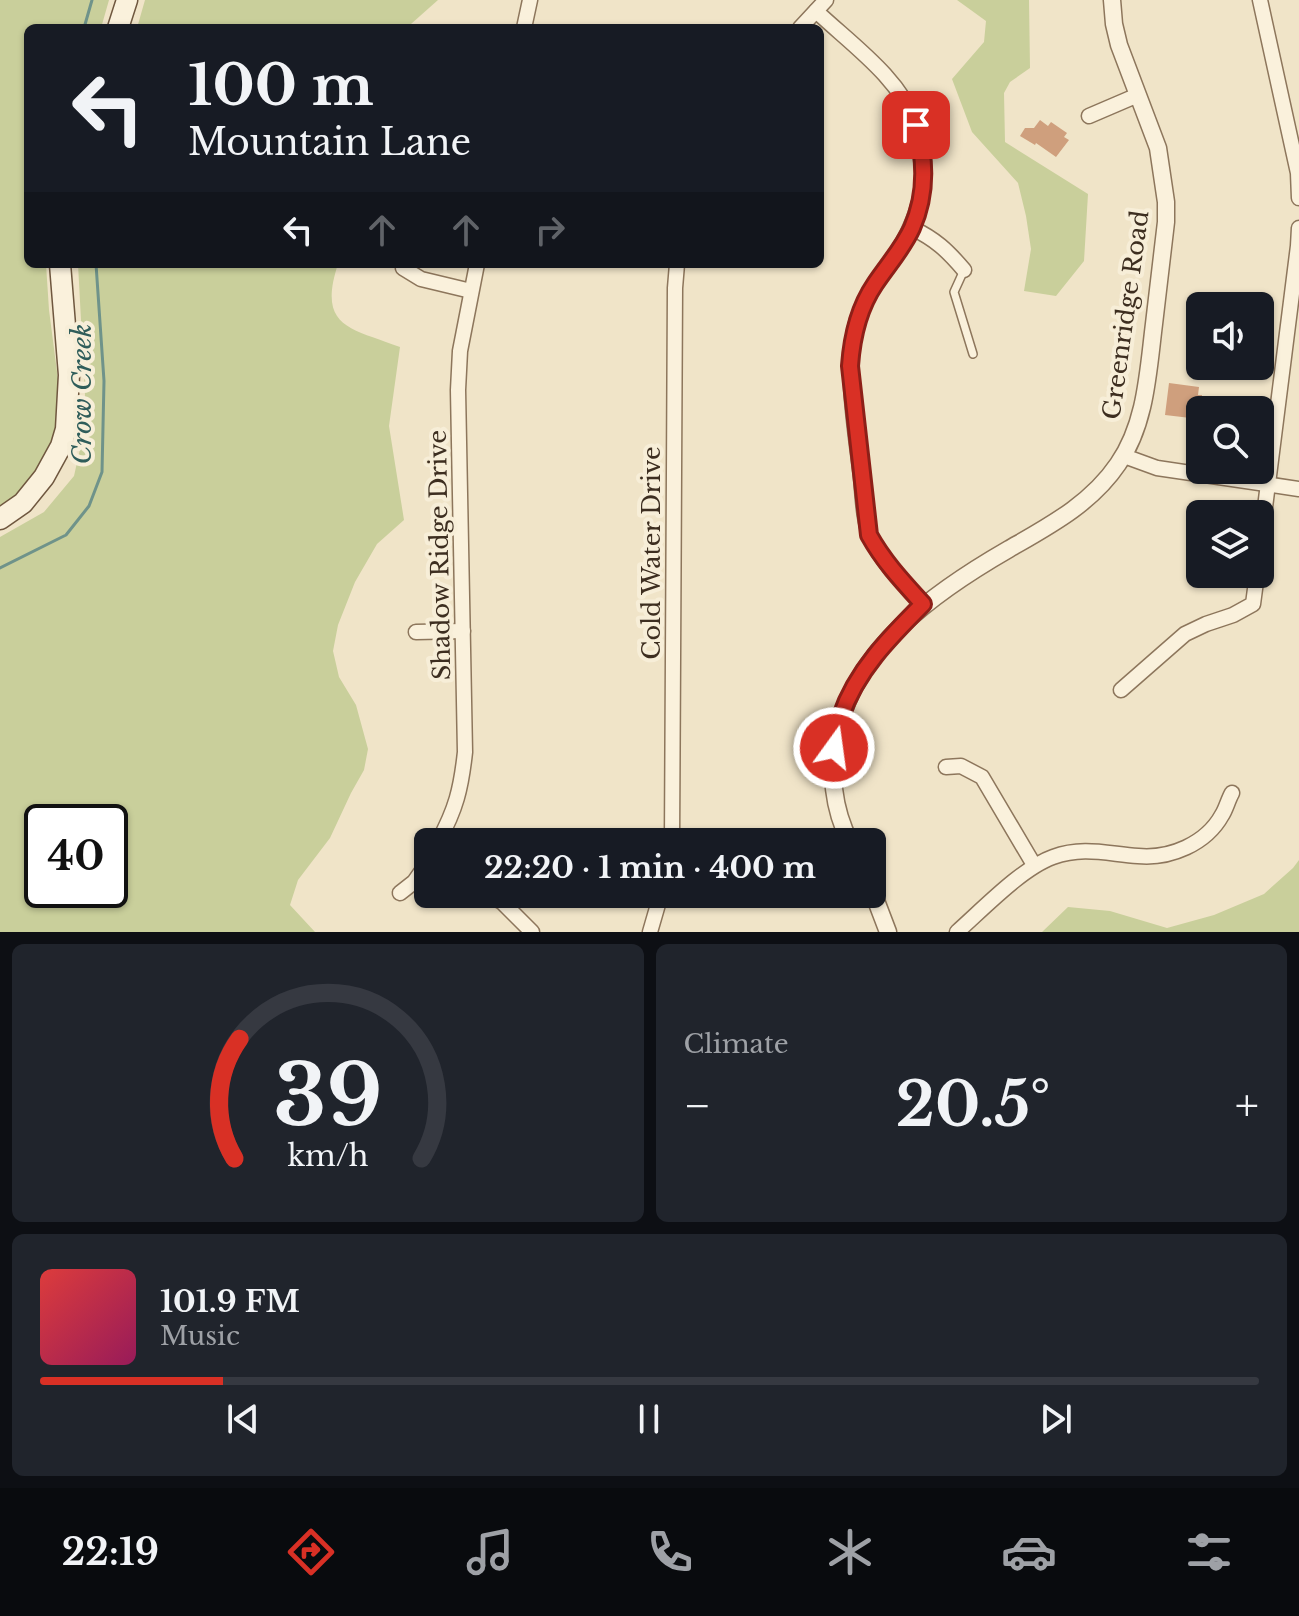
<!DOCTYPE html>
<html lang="en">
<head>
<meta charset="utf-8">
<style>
	:root { --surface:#171b24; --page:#20242c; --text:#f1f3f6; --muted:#9ea1a6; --line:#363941; --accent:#d93025 }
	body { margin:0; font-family:"Libre Baskerville",serif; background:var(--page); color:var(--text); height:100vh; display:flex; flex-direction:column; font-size:30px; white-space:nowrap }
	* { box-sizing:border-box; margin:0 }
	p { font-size:26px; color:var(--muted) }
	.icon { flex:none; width:44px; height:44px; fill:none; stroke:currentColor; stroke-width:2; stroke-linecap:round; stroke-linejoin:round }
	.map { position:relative; height:932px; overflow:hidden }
	.sheet { display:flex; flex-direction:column; gap:12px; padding:12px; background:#0d0f14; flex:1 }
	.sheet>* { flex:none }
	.top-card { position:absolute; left:24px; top:24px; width:800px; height:244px; border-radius:12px; box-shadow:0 2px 6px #0004; background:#171b24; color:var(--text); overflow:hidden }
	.fabs { position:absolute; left:1186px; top:292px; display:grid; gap:16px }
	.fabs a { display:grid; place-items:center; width:88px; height:88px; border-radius:12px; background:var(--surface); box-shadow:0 2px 6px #0004; font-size:40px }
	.speed { position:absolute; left:24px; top:804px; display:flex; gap:16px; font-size:40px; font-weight:700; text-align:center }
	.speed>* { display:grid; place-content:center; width:104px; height:104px; border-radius:50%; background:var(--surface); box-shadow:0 2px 6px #0004; line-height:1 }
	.speed .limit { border:4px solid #111; border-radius:12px; background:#fff; color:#111 }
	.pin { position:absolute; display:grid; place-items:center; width:68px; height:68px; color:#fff; margin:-34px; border-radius:16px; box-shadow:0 4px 12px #0006 }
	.me { position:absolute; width:88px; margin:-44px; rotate:14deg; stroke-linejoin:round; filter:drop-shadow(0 0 6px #0008) }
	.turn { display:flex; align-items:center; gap:28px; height:168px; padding:0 32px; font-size:36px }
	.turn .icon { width:104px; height:104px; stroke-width:2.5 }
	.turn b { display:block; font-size:56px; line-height:68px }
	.lanes { display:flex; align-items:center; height:76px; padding:0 32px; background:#0003; justify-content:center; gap:40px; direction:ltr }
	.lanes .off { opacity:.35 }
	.big { font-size:60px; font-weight:800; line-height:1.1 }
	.sheet .tile { flex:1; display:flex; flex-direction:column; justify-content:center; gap:12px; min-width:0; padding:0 28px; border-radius:12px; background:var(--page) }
	.sheet .dial { align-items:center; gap:0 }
	.dial svg { height:208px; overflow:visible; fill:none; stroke:var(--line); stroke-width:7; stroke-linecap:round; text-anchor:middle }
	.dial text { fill:var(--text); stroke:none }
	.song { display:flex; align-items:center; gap:24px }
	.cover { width:96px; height:96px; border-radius:12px; background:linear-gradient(135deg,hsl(0 70% 55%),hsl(330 70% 35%)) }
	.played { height:8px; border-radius:4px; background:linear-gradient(90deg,var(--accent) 15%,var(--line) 15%) }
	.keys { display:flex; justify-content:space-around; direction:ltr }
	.heat { display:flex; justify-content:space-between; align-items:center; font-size:44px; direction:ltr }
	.sheet .tiles { flex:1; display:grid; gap:12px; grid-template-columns:1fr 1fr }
	.tile:last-child { grid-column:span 2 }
	.trip { position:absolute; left:414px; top:828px; width:472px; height:80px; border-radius:12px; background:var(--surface); box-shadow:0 2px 6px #0004; font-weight:800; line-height:80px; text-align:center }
	.tabs { display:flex; height:128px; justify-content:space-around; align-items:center; background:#090b0e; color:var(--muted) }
	.tabs .icon { width:56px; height:56px }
	.tabs .current { color:var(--accent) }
	.tabs b { font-size:36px; color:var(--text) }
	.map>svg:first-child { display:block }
	.green { fill:#c9cf9b; fill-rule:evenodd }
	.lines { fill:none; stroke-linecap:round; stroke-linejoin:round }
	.stream { stroke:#6f938a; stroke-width:3 }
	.building { fill:#cf9f7d }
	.service-casing { stroke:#8d765c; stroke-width:10 }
	.minor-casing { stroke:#8d765c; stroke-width:17 }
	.tertiary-casing { stroke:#8d765c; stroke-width:19 }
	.secondary-casing { stroke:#6f573f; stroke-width:23 }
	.service { stroke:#faf1dc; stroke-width:7 }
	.minor { stroke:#faf1dc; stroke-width:14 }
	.tertiary { stroke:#faf1dc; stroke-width:16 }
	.secondary { stroke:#faf1dc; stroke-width:20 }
	.route-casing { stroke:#8d1f18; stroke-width:20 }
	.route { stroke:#d93025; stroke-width:14 }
	.labels { text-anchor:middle; stroke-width:8; stroke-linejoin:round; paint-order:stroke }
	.street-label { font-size:24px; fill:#3d2e20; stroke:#f7eed8 }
	.water-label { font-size:26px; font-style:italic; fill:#2f5d5a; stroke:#f7eed8 }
</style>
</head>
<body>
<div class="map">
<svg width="1299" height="932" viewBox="0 0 1299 932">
	<rect width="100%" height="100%" fill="#f0e4c8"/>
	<g class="green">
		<path d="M0 0H109L101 28H28V264H46L49 310 60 395 57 429 35 482 0 513Z"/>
		<path d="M145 0H438L411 24V28H137Z"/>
		<path d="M957 0H1029L1030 68 1010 82 1004 93 1005 142 1088 194 1084 261 1056 296 1024 291 1031 249 1026 216 1018 183 972 132 952 79 984 42 986 21Z"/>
		<path d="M78 264H338C317 328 351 328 400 347L389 426 404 520 377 544 355 582 338 625 333 651 339 677 356 705 368 749 364 770 351 793 330 838 298 880 290 905 315 932H0V537L44 512 74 476 82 440 85 395ZM110 822V890H42V822Z"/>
		<path d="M1299 860V932H1042L1068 907 1110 911 1167 928 1214 915 1264 894 1293 868Z"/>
	</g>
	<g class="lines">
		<g class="stream">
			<path d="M84 28 92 0"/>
			<path d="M0 568 66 535 89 506 102 472 104 381 96 264"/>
		</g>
	</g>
	<g class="building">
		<path d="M1040 120 1048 126 1051 122 1067 133 1064 137 1069 140 1056 157 1036 143 1035 145 1020 136 1025 128H1034Z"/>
		<path d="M1169 383 1199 387 1198 395H1202L1199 419 1165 415Z"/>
	</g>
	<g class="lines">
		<defs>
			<path id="service" d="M964 270 954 292 973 354"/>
			<g id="minor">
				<path d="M1260 0 1298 173 1299 198"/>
				<path d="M816 11C851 44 900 78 916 124 932 169 922 212 897 252 883 274 866 294 857 320 843 363 856 432 861 477 863 496 863 520 871 538 882 564 905 584 923 604"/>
				<path d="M524 28 530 0"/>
				<path d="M800 28 826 0"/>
				<path d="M1089 116 1138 95"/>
				<path d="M912 228C935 239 947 250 964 270"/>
				<path d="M403 268 421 279 471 291"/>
				<path d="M1124 456 1157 468 1299 489"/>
				<path d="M1260 547 1298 246 1299 228"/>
				<path d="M416 632 463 631"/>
				<path d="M1121 690 1185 634 1206 624 1233 615 1253 604 1257 574"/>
				<path d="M946 767 961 766 982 777 1034 865"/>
				<path d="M438 842C456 809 461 789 465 752L458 390 460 351 477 264"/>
				<path d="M672 842 675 288 677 264"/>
				<path d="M400 893 414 882 428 862"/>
				<path d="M488 894 502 902 532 932"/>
				<path d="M650 932 661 894"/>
				<path d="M957 932C983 909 1022 868 1053 857 1083 846 1108 854 1138 856 1170 859 1206 844 1222 815 1226 809 1228 800 1232 793"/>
			</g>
			<g id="tertiary">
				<path d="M850 842C833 809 829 771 837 735 855 647 936 591 1009 549 1049 526 1091 504 1118 464 1146 424 1148 372 1154 324 1158 290 1162 256 1166 222V202L1158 148 1119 45 1114 24 1112 0"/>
				<path d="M872 890 888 932"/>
			</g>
			<g id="secondary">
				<path d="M118 28 127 0"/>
				<path d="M0 519 23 503 44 477 61 446 66 429 69 375 60 264"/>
			</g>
		</defs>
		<use href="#service" class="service-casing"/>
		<use href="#minor" class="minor-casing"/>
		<use href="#tertiary" class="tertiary-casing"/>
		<use href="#secondary" class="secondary-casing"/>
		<use href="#service" class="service"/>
		<use href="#minor" class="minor"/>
		<use href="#tertiary" class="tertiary"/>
		<use href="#secondary" class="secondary"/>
	</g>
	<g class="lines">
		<defs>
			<path id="route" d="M834 748C836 737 838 726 841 716 856 671 890 637 923 604 903 582 884 562 869 535L850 366C852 337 858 309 875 284 887 266 903 248 912 228 927 194 926 160 916 125"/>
		</defs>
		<use href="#route" class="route-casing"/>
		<use href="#route" class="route"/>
	</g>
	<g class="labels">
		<g class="street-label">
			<text transform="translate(1126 315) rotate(-82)" y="8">Greenridge Road</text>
			<text transform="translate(652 553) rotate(-90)" y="8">Cold Water Drive</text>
			<text transform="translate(440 555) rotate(-91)" y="8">Shadow Ridge Drive</text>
		</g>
		<g class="water-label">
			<text transform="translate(82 394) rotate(-90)" y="9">Crow Creek</text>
		</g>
	</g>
</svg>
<div class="fabs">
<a><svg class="icon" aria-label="sound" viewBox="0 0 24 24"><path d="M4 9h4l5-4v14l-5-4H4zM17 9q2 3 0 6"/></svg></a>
<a><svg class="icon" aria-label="search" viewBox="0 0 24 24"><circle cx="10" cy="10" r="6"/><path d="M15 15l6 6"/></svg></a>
<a><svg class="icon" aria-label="layers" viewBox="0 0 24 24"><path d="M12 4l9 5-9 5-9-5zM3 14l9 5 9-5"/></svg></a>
</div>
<div class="speed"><div class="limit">40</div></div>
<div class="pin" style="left:916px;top:125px;background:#d93025"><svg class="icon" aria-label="arrive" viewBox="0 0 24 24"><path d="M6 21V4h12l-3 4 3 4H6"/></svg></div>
<svg class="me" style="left:834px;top:748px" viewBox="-20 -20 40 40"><circle r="17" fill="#d93025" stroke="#fff" stroke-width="3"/><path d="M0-11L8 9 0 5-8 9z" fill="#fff"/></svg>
<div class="trip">22:20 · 1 min · 400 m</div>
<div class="top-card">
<div class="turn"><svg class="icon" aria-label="left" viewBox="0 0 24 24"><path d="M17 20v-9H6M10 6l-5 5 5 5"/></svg><div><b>100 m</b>Mountain Lane</div></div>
<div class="lanes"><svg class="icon" aria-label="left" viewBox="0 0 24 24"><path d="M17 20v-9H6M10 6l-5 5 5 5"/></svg><svg class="icon off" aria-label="ahead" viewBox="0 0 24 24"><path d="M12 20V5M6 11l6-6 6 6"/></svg><svg class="icon off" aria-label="ahead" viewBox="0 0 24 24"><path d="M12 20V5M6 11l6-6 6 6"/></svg><svg class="icon off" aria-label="right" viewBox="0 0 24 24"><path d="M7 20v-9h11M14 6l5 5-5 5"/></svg></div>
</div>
</div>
<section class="sheet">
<div class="tiles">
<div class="tile dial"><svg viewBox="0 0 100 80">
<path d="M14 69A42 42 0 1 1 86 69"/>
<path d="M14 69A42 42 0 0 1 16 23" stroke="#d93025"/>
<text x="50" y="56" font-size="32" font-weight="700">39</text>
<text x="50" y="72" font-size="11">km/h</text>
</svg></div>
<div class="tile"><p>Climate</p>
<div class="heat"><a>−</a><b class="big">20.5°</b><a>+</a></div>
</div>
<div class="tile">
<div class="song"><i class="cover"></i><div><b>101.9 FM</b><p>Music</p></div></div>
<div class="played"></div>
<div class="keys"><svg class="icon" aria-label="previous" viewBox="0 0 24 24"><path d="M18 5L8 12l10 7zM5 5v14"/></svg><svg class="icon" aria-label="pause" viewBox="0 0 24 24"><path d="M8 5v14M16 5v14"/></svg><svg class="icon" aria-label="next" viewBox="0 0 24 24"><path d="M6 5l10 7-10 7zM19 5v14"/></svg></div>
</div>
</div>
</section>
<nav class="tabs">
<b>22:19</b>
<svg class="icon current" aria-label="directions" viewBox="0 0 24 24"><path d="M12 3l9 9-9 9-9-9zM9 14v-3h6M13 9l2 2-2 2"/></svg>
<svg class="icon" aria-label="music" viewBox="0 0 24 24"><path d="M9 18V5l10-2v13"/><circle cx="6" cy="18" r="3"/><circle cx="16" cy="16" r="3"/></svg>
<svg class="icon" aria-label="phone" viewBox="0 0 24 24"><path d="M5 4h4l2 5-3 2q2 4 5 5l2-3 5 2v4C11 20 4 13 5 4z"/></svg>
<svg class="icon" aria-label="climate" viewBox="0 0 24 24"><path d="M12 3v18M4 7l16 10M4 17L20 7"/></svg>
<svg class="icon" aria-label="car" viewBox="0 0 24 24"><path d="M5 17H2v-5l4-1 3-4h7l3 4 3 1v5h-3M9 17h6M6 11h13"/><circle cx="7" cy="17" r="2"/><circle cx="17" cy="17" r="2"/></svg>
<svg class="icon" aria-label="filters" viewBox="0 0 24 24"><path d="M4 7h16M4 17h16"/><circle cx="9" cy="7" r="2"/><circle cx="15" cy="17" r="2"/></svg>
</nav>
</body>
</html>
